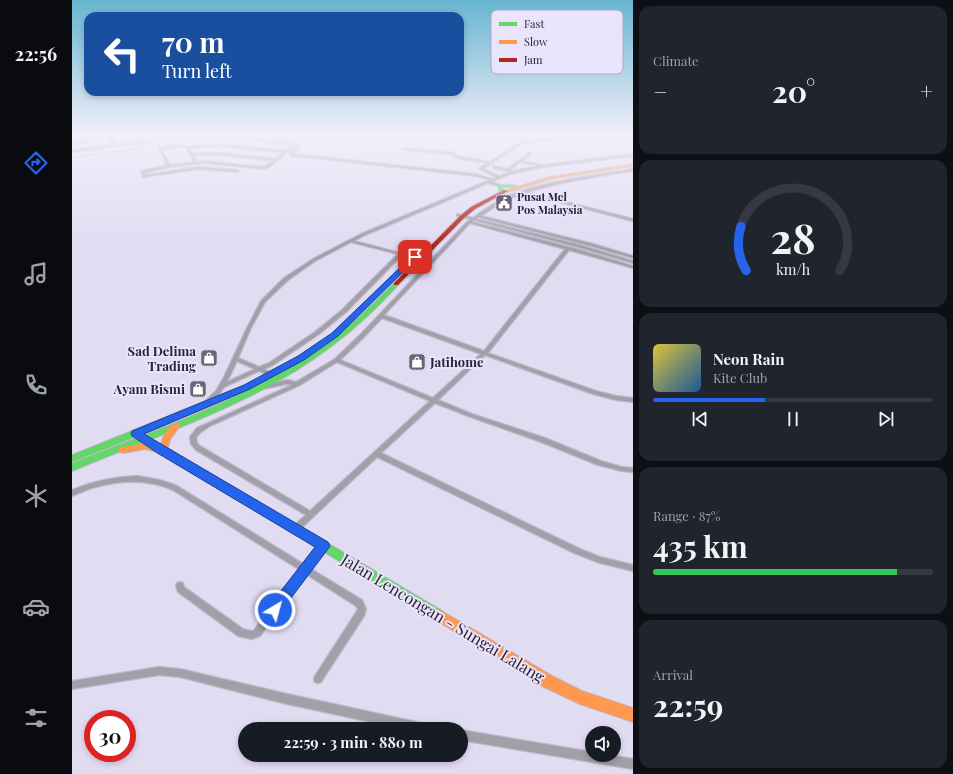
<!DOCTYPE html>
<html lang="en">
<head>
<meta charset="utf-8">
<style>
	:root { --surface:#171b24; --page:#20242c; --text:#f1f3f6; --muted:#9ea1a6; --line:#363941; --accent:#2563eb }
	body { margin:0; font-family:"Playfair Display",serif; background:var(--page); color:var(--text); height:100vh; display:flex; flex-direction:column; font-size:15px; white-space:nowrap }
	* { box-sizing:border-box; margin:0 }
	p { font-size:13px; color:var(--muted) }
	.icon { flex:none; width:22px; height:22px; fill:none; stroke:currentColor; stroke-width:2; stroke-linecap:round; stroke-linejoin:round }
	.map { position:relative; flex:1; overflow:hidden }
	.panel { display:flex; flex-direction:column; gap:6px; padding:6px; background:#0d0f14; width:320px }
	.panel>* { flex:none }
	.guide { position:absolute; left:12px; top:12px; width:380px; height:84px; border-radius:12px; box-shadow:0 2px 6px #0003; background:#1a4fa0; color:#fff; overflow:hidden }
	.buttons { position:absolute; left:513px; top:726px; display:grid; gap:8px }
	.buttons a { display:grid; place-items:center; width:36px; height:36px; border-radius:50%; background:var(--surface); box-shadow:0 2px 6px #0003; font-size:20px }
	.speed { position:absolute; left:12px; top:710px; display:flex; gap:8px; font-size:20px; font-weight:700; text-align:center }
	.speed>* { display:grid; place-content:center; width:52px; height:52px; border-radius:50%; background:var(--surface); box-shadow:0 2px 6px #0003; line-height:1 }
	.speed .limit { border:6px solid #d22; background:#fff; color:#111 }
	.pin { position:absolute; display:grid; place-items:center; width:34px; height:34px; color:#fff; margin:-17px; border-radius:8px; box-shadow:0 2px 6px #0006 }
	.me { position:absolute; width:44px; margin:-22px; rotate:37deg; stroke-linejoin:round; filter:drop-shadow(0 0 3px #0008) }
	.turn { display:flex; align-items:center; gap:14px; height:84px; padding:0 12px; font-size:18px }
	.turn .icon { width:52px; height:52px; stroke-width:2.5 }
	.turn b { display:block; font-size:28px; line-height:34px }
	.big { font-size:30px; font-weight:700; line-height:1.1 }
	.panel .tile { flex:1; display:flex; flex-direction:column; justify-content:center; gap:6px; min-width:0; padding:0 14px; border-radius:12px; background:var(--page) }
	.panel .dial { align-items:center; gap:0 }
	.dial svg { height:104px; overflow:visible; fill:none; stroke:var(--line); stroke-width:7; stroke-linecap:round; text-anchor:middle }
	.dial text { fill:var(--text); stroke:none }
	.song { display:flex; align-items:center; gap:12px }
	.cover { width:48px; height:48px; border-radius:6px; background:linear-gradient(135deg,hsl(50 70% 55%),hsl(210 70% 35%)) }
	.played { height:4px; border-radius:2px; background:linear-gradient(90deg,var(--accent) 40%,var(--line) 40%) }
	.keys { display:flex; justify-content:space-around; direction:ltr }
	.heat { display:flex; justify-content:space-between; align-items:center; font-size:22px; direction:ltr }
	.charge { height:6px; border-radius:3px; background:linear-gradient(90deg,#34c759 87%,var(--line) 0) }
	.trip { position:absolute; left:166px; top:722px; width:230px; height:40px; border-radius:20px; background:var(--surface); box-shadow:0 2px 6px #0003; font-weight:700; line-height:40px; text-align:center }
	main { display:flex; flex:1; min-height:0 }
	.tab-bar { display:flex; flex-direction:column; width:72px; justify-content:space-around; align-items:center; background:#090b0e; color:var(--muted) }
	.tab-bar .icon { width:28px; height:28px }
	.tab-bar .active { color:var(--accent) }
	.tab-bar b { font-size:18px; color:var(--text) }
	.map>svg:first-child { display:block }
	.green { fill:#d2daa9 }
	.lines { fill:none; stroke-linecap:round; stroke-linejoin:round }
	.street-casing { stroke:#beb9cb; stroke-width:2.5 }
	.fast-casing { stroke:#beb9cb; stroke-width:2 }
	.slow-casing { stroke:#beb9cb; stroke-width:2 }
	.jam-casing { stroke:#beb9cb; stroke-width:2 }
	.street { fill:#a19fa7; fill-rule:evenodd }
	.fast { fill:#63d668; fill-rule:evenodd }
	.slow { fill:#ff974d; fill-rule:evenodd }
	.jam { fill:#b3261e; fill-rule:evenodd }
	.rail { stroke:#a4a0ad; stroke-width:1; stroke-dasharray:4.5 2; stroke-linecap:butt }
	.route { fill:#2563eb; stroke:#184099 }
	.labels { text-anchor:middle; stroke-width:4; stroke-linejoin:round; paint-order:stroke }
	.far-poi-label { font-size:11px; font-weight:bold; fill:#292433; stroke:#eae3fc; text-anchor:start }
	.poi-label { font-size:13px; font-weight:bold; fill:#292433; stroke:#eae3fc; text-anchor:end }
	.near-street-label { font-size:16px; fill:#292433; stroke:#eae3fc }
	.key { fill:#eae3fc; stroke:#b0aac0; stroke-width:1 }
	.key-label { font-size:11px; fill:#292433 }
</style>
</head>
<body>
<main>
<nav class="tab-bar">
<b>22:56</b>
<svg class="icon active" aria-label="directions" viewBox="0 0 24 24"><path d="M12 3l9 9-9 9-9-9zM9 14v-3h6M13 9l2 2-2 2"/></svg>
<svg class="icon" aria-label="music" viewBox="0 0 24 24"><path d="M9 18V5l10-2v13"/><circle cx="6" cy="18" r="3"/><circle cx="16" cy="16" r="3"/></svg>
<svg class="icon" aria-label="phone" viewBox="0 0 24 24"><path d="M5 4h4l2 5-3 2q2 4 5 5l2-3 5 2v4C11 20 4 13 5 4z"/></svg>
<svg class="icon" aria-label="climate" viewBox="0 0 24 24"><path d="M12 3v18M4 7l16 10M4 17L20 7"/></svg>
<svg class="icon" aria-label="car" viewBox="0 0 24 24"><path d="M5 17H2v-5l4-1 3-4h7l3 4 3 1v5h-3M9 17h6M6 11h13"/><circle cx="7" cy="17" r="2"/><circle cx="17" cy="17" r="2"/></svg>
<svg class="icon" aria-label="filters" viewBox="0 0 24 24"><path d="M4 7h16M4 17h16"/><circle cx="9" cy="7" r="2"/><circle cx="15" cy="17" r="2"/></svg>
</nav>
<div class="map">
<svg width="561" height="774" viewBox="0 0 561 774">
	<rect width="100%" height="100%" fill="#e2dcf3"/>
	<path class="green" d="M179 135H219L215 138 222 139 218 142 173 137 165 138 157 144 116 145 114 144Z"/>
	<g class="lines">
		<defs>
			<g id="street">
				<path d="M12 135H14V142L0 144V142L12 140Z"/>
				<path d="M38 135H40L42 145 65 142 64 135H66L68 142 118 135H129L0 152V150L39 145Z"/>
				<path d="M430 135H436L454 141 509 135H523L451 143 411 169 427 176 438 172 421 168V166L435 169 458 152 459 154 450 161 468 164V166L448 162 438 170H440V171L471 165 561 154V156L471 167 438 174 419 182 429 185V187L416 183 291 236 282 241 351 259 349 260 330 255 274 312 247 334 201 365 192 369 202 374 203 375 202 376H198L187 371 152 387 148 393 135 405H131L130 404 131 403 144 391 152 377 175 328 189 301 212 278 241 259 289 234 418 180 404 176 221 156 218 155V153L225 147 224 145 197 167 192 169 133 163 97 167 72 173 73 175 127 167 166 170 168 171 166 172 127 169 71 177 69 171 95 165 87 148 109 145 115 146 149 144 213 151 222 145 171 139 172 137 225 143 228 147 221 154H222L404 174 420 179 425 177 407 169 415 163 387 159 378 154 331 150 330 149 331 148 379 152 389 157 418 162 450 141ZM149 146 211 153 203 159 151 153H120L117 148ZM109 147 114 148 122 162 98 165 90 150ZM121 155H151L201 161 192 167 133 161 125 162ZM279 242 326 254 270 310 243 332 197 363 187 367 166 358 179 328 193 302 216 280 243 261ZM165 361 183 369 155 382Z"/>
				<path d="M561 169V171C525 176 490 182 455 192L561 219V221L452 193 428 203 409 216 521 244 561 256V258L519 246 406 217 404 219 508 245 561 261V263L506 247 402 220 400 222 508 250 561 266V268L497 250 416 353 524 391 544 396 561 398V402L544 400 521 394 413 355 366 400 400 414 473 438 529 461 550 467 561 468V472L550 471 526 465 469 442 396 416 363 403 309 453 508 549 528 557 561 565V571L528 563 502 553 305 457 226 531 223 532 220 531 219 529 220 527 234 515 124 450 119 444 118 437 125 428 134 424 220 385 215 384 191 389 188 387 189 386 215 380 224 382 263 359 288 335 396 221 399 219 385 216V214L401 218C414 208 430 198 446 192 482 180 523 175 561 169ZM398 223 493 249 412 351 312 315ZM310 318 409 354 361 398 268 360 292 337ZM265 362 358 401 238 511 128 446 125 443 124 437 129 432 138 426 228 385Z"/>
				<path d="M65 476C80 478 92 480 105 486L233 565 249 544 252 543 255 544 256 546 255 548 239 569 290 600 294 609 292 616 249 682 246 683 243 682 242 679 243 676 285 611 286 609 284 606 234 574 188 636 180 639 166 636 106 592 104 586 105 583 108 582 111 583 112 587 171 629 180 631 182 630 228 570 101 490C76 479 49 480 24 487 15 489 8 493 0 496V490C21 481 42 477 65 476Z"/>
				<path d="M87 667 108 669 215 694 354 724 357 726 359 729H332L215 704 108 677 87 675 0 689V681Z"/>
				<path d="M389 730 520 752V755H537L561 759V769L389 740Z"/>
			</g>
			<g id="fast">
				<path d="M426 185H442L444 186 442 187H431V191L429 192 427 191Z"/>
				<path d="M324 282 327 284 326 285C306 307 285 327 261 345 207 387 142 414 80 439L372 612 374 616 372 620 368 622 364 620 71 442 0 471V463L65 438 63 437 0 462V455L166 388 169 387 173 390 172 392 71 433 73 435C136 410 199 383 254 344 279 326 301 304 322 283Z"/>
			</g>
			<g id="slow">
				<path d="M561 164V166L479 179 436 192 432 191 478 177Z"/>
				<path d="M104 423 107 424 108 426 99 438 94 453 91 454 74 449 51 453 48 452 46 450 48 448 51 447 74 443 88 447C90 438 95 426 104 423Z"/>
				<path d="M368 610 482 677 510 691 561 708V722L508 704 472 687 364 620 362 616 364 612Z"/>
			</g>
			<path id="jam" d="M432 190 436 191 403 209 392 218 326 285H322V283L388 216 399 207Z"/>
		</defs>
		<use href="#street" class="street-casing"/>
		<use href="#fast" class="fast-casing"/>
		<use href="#slow" class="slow-casing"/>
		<use href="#jam" class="jam-casing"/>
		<use href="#street" class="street"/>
		<use href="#fast" class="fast"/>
		<use href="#slow" class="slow"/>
		<use href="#jam" class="jam"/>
		<path class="rail" d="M0 157 172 135"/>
	</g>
	<linearGradient id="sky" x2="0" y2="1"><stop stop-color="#67b4d0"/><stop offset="0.55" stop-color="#f2effa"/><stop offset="1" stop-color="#f2effa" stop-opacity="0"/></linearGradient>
	<rect width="561" height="244" fill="url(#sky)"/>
	<path class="route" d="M340 256 346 257 266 336 232 360 178 389 72 434 256 542 258 546 256 549 207 614 203 616 198 614 196 610 198 605 243 547 87 454 60 436 59 433 60 431 172 385 226 356 260 333Z"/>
	<defs>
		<symbol id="civic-square" viewBox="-11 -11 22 22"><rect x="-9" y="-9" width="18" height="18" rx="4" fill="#6a6476" stroke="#eae3fc"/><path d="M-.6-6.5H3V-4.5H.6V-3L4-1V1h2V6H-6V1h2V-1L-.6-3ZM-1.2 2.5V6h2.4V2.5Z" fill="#fff"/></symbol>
		<symbol id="shop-square" viewBox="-11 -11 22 22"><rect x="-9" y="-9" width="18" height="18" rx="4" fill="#6a6476" stroke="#eae3fc"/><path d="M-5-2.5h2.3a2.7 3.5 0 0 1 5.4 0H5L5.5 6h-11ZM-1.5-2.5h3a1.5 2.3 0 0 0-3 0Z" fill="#fff"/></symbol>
	</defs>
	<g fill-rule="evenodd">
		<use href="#civic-square" x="422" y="193" width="20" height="20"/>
		<use href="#shop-square" x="127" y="348" width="20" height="20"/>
		<use href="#shop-square" x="335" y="352" width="20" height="20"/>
		<use href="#shop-square" x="116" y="379" width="20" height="20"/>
	</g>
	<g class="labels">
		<g class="far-poi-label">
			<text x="445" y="201">Pusat Mel<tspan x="445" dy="13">Pos Malaysia</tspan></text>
		</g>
		<g class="poi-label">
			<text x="124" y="356">Sad Delima<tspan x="124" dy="15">Trading</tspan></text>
			<text x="358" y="367" text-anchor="start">Jatihome</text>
			<text x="113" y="394">Ayam Bismi</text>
		</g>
		<g class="near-street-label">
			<text transform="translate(371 618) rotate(31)" y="6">Jalan Lencongan - Sungai Lalang</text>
		</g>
	</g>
	<rect x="419" y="10" width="132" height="64" rx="6" class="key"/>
	<rect x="427" y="22" width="18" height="4" fill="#63d668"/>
	<rect x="427" y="40" width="18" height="4" fill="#ff974d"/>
	<rect x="427" y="58" width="18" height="4" fill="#b3261e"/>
	<g class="key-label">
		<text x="452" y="28">Fast</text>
		<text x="452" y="46">Slow</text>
		<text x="452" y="64">Jam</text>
	</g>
</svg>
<div class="buttons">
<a><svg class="icon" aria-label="sound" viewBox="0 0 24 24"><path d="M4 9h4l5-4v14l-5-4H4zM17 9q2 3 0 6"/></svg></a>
</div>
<div class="speed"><div class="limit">30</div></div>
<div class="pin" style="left:343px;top:257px;background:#d93025"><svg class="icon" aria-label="arrive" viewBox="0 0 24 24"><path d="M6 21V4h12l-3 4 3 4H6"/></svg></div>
<svg class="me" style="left:203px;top:610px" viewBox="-20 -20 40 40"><circle r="17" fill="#2563eb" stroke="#fff" stroke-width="3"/><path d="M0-11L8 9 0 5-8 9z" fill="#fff"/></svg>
<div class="trip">22:59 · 3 min · 880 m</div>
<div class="guide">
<div class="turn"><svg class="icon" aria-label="left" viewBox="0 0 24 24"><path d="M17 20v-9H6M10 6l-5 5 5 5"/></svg><div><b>70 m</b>Turn left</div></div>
</div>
</div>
<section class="panel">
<div class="tile"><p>Climate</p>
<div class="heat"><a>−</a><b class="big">20°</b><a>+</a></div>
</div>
<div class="tile dial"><svg viewBox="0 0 100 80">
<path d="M14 69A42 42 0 1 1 86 69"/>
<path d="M14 69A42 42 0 0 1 10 35" stroke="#2563eb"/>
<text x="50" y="56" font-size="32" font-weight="700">28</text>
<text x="50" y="72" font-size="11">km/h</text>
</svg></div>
<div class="tile">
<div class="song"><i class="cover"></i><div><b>Neon Rain</b><p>Kite Club</p></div></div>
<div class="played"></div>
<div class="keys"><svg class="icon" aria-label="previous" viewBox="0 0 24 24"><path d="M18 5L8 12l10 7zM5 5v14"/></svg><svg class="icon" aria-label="pause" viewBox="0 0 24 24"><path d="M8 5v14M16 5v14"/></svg><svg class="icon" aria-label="next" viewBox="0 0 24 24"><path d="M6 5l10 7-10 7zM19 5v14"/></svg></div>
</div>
<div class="tile"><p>Range · 87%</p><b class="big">435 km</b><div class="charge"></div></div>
<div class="tile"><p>Arrival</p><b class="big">22:59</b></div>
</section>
</main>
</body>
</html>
